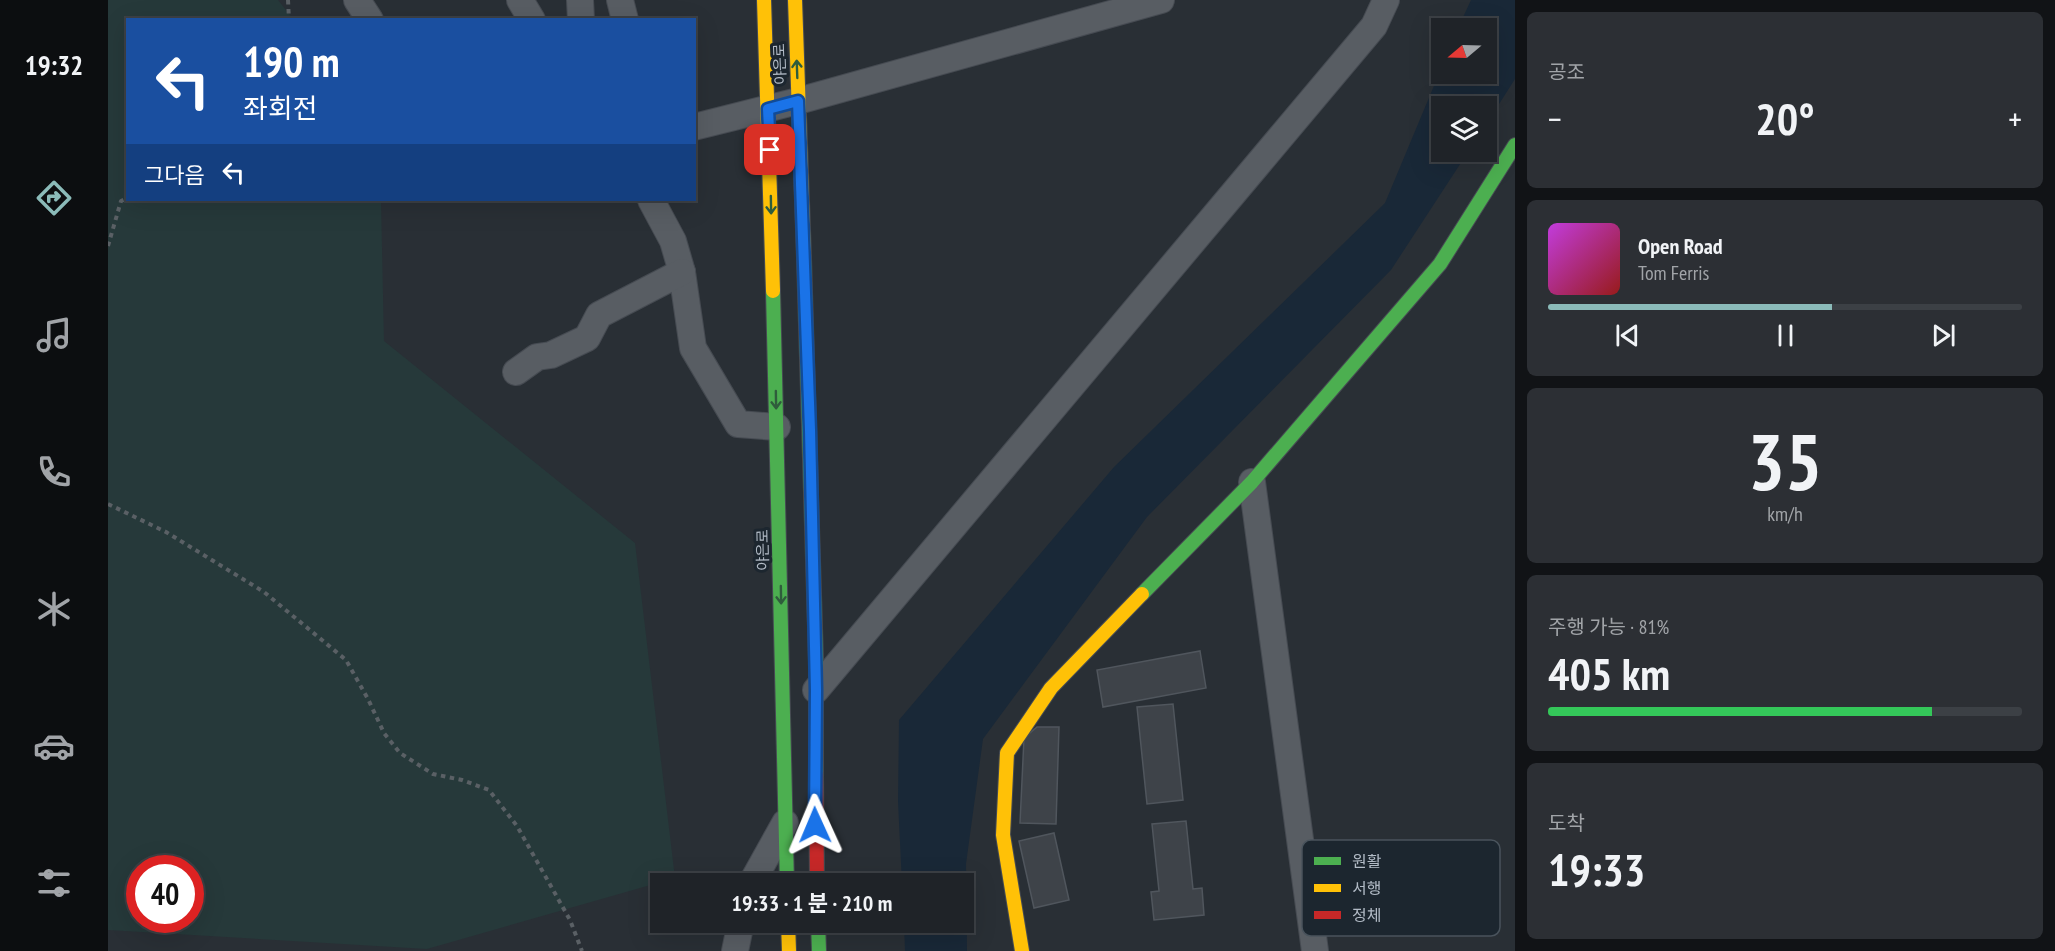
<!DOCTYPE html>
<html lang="ko">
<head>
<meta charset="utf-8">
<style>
	:root { --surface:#1f2328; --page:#2c2f34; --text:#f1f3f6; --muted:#a1a4a8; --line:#3c4045; --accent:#8bbbb9 }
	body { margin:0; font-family:"PT Sans Narrow","Noto Sans KR",sans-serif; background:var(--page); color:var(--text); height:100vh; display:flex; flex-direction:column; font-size:22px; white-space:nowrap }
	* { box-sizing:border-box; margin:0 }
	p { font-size:20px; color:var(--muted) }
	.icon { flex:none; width:33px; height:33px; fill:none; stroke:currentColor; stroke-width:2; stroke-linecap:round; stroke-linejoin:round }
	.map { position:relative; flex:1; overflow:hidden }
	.details { display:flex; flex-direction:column; gap:12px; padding:12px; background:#111316; width:540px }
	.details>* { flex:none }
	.banner { position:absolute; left:18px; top:18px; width:570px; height:183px; border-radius:0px; box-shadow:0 6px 24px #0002,0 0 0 2px var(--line); background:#1a4fa0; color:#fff; overflow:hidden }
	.needle { width:39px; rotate:251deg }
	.controls { position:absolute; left:1323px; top:18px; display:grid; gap:12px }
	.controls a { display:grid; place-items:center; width:66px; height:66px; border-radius:0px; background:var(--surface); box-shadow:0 6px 24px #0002,0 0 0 2px var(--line); font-size:30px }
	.speed { position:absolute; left:18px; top:855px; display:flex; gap:12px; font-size:30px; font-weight:700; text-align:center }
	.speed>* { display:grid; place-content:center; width:78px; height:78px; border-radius:50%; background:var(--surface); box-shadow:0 6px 24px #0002,0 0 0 2px var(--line); line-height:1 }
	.speed .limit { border:9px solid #d22; background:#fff; color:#111 }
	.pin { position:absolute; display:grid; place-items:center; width:51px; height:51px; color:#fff; margin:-26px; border-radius:12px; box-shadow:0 3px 9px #0006 }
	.me { position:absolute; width:66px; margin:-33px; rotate:359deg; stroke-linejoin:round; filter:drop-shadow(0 0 4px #0008) }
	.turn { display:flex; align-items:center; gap:21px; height:126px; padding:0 18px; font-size:27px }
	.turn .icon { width:78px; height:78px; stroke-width:2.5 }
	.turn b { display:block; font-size:42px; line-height:51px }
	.then { display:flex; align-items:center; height:57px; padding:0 18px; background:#0003; gap:12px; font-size:22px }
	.big { font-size:45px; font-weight:700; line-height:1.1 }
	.details .widget { flex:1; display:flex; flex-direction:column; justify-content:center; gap:9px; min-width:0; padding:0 21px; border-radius:9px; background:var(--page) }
	.details .dial { align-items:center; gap:0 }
	.dial b { font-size:78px; line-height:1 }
	.song { display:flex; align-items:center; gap:18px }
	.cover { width:72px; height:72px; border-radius:9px; background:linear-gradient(135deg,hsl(290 70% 55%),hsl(0 70% 35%)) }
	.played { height:6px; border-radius:3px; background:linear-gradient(90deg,var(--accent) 60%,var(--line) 60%) }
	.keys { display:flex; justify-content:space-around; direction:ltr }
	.heat { display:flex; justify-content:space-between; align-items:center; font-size:33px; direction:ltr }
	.charge { height:9px; border-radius:4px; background:linear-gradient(90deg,#34c759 81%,var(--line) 0) }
	.trip { position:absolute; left:542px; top:873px; width:324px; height:60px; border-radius:0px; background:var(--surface); box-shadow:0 6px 24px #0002,0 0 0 2px var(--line); font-weight:700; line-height:60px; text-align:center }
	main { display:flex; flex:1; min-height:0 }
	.menu { display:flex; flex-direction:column; width:108px; justify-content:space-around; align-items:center; background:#0c0e10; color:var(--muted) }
	.menu .icon { width:42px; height:42px }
	.menu .current { color:var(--accent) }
	.menu b { font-size:27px; color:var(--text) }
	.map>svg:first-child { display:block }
	.green { fill:#26393a; fill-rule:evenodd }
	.water { fill:#192837 }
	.building { fill:#3e4349; stroke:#50565d; stroke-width:1.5 }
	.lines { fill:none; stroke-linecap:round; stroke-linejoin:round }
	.street-casing { stroke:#464b52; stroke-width:28 }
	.fast-casing { stroke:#464b52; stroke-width:16 }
	.slow-casing { stroke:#464b52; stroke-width:16 }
	.jam-casing { stroke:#464b52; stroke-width:16 }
	.path { stroke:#5a6065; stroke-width:4; stroke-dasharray:4.5 4.5; stroke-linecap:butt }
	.street { stroke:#585d63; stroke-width:26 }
	.fast { stroke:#4caf50; stroke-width:14 }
	.slow { stroke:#ffc107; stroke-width:14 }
	.jam { stroke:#c62828; stroke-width:14 }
	.oneway { stroke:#2f5d3c }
	.route-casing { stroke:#114b97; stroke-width:15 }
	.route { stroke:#1a73e8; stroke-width:10 }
	.labels { text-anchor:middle; stroke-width:6; stroke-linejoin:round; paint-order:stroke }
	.street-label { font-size:15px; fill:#b2bbc6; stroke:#1c262f }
	.key { fill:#1c262f; stroke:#49535c; stroke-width:1.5 }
	.key-label { font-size:16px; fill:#b2bbc6 }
</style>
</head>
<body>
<main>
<nav class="menu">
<b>19:32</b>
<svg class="icon current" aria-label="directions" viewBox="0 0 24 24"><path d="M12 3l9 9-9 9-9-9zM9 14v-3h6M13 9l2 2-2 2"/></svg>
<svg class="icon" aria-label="music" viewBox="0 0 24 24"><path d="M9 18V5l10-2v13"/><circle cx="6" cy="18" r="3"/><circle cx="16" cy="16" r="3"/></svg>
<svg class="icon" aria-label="phone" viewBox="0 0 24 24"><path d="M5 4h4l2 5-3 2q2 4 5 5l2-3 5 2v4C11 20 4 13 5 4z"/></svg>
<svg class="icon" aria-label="climate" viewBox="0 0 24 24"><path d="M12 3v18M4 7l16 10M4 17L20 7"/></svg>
<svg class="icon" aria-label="car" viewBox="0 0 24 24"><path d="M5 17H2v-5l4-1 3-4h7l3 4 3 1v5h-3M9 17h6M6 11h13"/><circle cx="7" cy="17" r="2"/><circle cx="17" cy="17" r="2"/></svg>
<svg class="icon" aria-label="filters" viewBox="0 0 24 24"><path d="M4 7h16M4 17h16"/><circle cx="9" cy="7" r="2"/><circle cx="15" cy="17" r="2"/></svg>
</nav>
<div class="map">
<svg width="1407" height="951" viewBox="0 0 1407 951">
	<rect width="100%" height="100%" fill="#292f35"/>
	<path class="green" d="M0 0H170L185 19 20 20V200H273L276 341 527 543 567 878 319 949 0 930ZM32 868H82V920H32Z"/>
	<path class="water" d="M1363 0H1407V79L1379 123 1378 106H1334V152H1360L1283 270 1039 517 875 739 858 864 859 951H797L796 923 855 922V884L794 883 790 802 791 720 1006 467 1277 203 1333 69 1334 74H1378V28H1350Z"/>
	<g class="building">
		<path d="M1092 651 1098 688 995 707 989 670Z"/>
		<path d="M1065 704 1075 800 1039 804 1029 707Z"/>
		<path d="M929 727H951L948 824 912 823 916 738Z"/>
		<path d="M1078 821 1085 889 1094 888 1096 915 1046 920 1043 892 1051 891 1044 824Z"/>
		<path d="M946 833 961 900 926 908 911 841Z"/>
	</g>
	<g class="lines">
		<defs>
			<g id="street">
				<path d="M249 0 262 20"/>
				<path d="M412 0 424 20"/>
				<path d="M472 0 473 20"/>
				<path d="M512 0 517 20"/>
				<path d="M586 127 690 101 1053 0"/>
				<path d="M543 200 565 241 574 272 585 348 630 424 669 427"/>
				<path d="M408 372 429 357 443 355 479 338 491 315 574 272"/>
				<path d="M1144 482 1207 951"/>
				<path d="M708 690 1266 26 1278 0"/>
				<path d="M643 884 677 823"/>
				<path d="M627 951 633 922"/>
			</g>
			<g id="fast">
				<path d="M696 258 708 661V775"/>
				<path d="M665 291 679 884"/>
				<path d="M1034 594 1144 482 1332 264 1407 145"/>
				<path d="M710 922 711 951"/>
			</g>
			<g id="slow">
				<path d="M656 0 665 291"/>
				<path d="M687 0 696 258"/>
				<path d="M680 922 681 951"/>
				<path d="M914 951 895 835 899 753 943 688 1034 594"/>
			</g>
			<path id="jam" d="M708 775 709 884"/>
		</defs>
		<use href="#street" class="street-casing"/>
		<use href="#fast" class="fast-casing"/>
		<use href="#slow" class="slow-casing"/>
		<use href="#jam" class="jam-casing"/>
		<g class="path">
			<path d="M180 0 181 20"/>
			<path d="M0 246 13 201 20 198"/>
			<path d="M0 504 58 532 156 592 238 660 260 699 276 733 292 753 325 774 354 780 381 790 409 826 462 920 474 951"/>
		</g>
		<use href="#street" class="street"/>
		<use href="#fast" class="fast"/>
		<use href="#slow" class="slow"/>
		<use href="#jam" class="jam"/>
	</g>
	<defs><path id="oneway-shaft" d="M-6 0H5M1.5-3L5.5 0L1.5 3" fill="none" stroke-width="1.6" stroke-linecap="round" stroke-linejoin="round" transform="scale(1.5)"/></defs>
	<g class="oneway">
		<use href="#oneway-shaft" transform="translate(689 69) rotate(-92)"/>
		<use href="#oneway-shaft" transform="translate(663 205) rotate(89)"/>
		<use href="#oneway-shaft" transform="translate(668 400) rotate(89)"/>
		<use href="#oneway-shaft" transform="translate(673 595) rotate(89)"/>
	</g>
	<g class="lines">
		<defs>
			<path id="route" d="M662 150 660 109 690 101 702 430 708 690 707 825"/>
		</defs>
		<use href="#route" class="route-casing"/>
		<use href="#route" class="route"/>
	</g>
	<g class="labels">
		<g class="street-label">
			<text transform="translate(672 64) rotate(-92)" y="5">야은로</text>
			<text transform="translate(655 550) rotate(-91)" y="5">야은로</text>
		</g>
	</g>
	<rect x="1194" y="840" width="198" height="96" rx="9" class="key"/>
	<rect x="1206" y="857" width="27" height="8" fill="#4caf50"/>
	<rect x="1206" y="884" width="27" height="8" fill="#ffc107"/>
	<rect x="1206" y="911" width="27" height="8" fill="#c62828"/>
	<g class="key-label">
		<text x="1244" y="867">원활</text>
		<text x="1244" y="894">서행</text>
		<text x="1244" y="921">정체</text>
	</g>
</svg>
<div class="controls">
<a><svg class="needle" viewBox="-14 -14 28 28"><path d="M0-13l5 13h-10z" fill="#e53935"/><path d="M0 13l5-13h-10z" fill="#a1a4a8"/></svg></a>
<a><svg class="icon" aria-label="layers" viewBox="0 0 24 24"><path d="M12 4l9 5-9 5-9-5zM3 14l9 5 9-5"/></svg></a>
</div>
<div class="speed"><div class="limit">40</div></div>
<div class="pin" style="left:662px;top:150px;background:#d93025"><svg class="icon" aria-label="arrive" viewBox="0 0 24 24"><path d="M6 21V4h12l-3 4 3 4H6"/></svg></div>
<svg class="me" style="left:707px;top:825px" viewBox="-20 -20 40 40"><path d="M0-17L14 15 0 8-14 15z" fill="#1a73e8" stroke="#fff" stroke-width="4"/></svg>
<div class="trip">19:33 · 1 분 · 210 m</div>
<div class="banner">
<div class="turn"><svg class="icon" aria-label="left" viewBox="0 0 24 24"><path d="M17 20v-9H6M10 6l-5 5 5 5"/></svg><div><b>190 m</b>좌회전</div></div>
<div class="then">그다음<svg class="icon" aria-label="left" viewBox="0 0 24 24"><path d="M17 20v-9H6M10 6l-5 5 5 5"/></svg></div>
</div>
</div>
<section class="details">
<div class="widget"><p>공조</p>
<div class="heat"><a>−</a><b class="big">20°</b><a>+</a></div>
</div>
<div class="widget">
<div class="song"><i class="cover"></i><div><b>Open Road</b><p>Tom Ferris</p></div></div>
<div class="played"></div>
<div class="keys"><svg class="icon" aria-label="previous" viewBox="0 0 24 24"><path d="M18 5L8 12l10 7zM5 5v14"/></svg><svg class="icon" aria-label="pause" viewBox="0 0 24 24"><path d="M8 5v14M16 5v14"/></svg><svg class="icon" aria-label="next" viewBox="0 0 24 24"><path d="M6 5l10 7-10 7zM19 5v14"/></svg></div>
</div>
<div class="widget dial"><b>35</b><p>km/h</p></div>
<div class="widget"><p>주행 가능 · 81%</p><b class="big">405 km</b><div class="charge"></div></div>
<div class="widget"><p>도착</p><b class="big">19:33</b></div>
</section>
</main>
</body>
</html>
